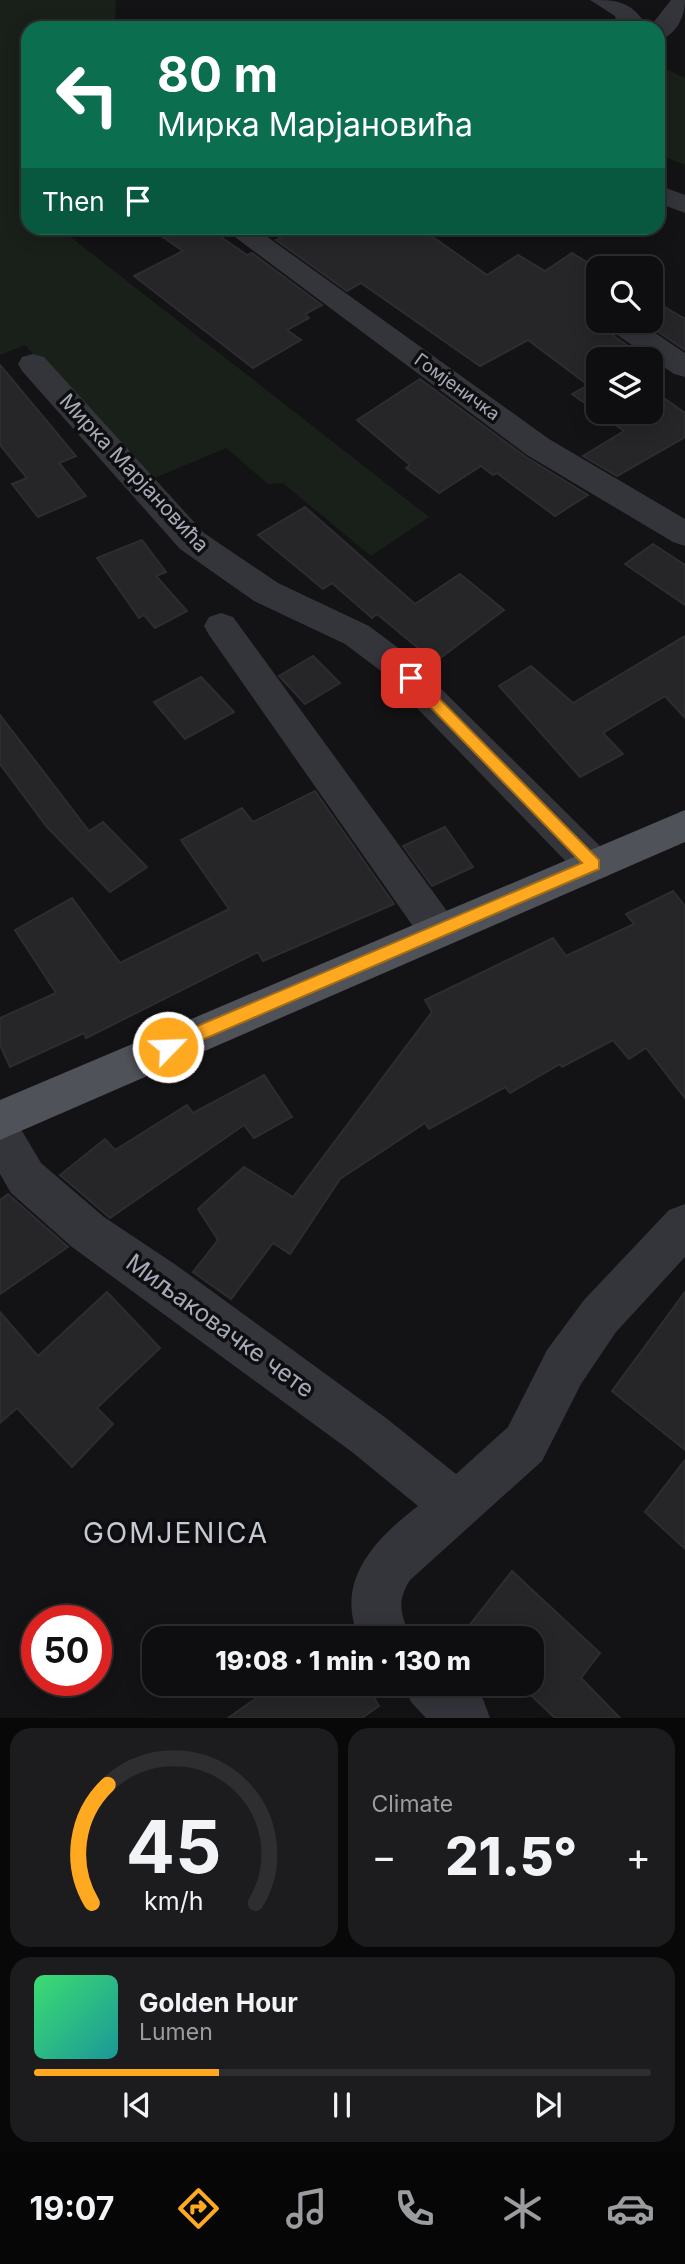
<!DOCTYPE html>
<html lang="en">
<head>
<meta charset="utf-8">
<style>
	:root { --surface:#0e0e10; --page:#1c1c1e; --text:#f1f3f6; --muted:#9b9c9f; --line:#2e2e30; --accent:#ffa921 }
	body { margin:0; font-family:Inter,sans-serif; background:var(--page); color:var(--text); height:100vh; display:flex; flex-direction:column; font-size:26px; white-space:nowrap }
	* { box-sizing:border-box; margin:0 }
	p { font-size:23px; color:var(--muted) }
	.icon { flex:none; width:38px; height:38px; fill:none; stroke:currentColor; stroke-width:2; stroke-linecap:round; stroke-linejoin:round }
	.map { position:relative; height:1718px; overflow:hidden }
	.drawer { display:flex; flex-direction:column; gap:10px; padding:10px; background:#080809; flex:1 }
	.drawer>* { flex:none }
	.hud { position:absolute; left:21px; top:21px; width:644px; height:214px; border-radius:21px; box-shadow:0 4px 18px #0003,0 0 0 2px var(--line); background:#0b6e4f; color:#fff; overflow:hidden }
	.buttons { position:absolute; left:586px; top:256px; display:grid; gap:14px }
	.buttons a { display:grid; place-items:center; width:77px; height:77px; border-radius:14px; background:var(--surface); box-shadow:0 4px 18px #0003,0 0 0 2px var(--line); font-size:35px }
	.speed { position:absolute; left:21px; top:1605px; display:flex; gap:14px; font-size:35px; font-weight:700; text-align:center }
	.speed>* { display:grid; place-content:center; width:91px; height:91px; border-radius:50%; background:var(--surface); box-shadow:0 4px 18px #0003,0 0 0 2px var(--line); line-height:1 }
	.speed .limit { border:10px solid #d22; background:#fff; color:#111 }
	.pin { position:absolute; display:grid; place-items:center; width:60px; height:60px; color:#fff; margin:-30px; border-radius:14px; box-shadow:0 4px 10px #0006 }
	.me { position:absolute; width:77px; margin:-38px; rotate:66deg; stroke-linejoin:round; filter:drop-shadow(0 0 5px #0008) }
	.turn { display:flex; align-items:center; gap:24px; height:147px; padding:0 21px; font-size:32px }
	.turn .icon { width:91px; height:91px; stroke-width:2.5 }
	.turn b { display:block; font-size:49px; line-height:60px }
	.then { display:flex; align-items:center; height:66px; padding:0 21px; background:#0003; gap:14px; font-size:26px }
	.big { font-size:52px; font-weight:800; line-height:1.1 }
	.drawer .card { flex:1; display:flex; flex-direction:column; justify-content:center; gap:10px; min-width:0; padding:0 24px; border-radius:21px; background:var(--page) }
	.drawer .dial { align-items:center; gap:0 }
	.dial svg { height:182px; overflow:visible; fill:none; stroke:var(--line); stroke-width:7; stroke-linecap:round; text-anchor:middle }
	.dial text { fill:var(--text); stroke:none }
	.song { display:flex; align-items:center; gap:21px }
	.cover { width:84px; height:84px; border-radius:10px; background:linear-gradient(135deg,hsl(140 70% 55%),hsl(180 70% 35%)) }
	.played { height:7px; border-radius:4px; background:linear-gradient(90deg,var(--accent) 30%,var(--line) 30%) }
	.keys { display:flex; justify-content:space-around; direction:ltr }
	.heat { display:flex; justify-content:space-between; align-items:center; font-size:38px; direction:ltr }
	.drawer .tiles { flex:1; display:grid; gap:10px; grid-template-columns:1fr 1fr }
	.card:last-child { grid-column:span 2 }
	.trip { position:absolute; left:142px; top:1626px; width:402px; height:70px; border-radius:21px; background:var(--surface); box-shadow:0 4px 18px #0003,0 0 0 2px var(--line); font-weight:800; line-height:70px; text-align:center }
	.tabs { display:flex; height:112px; justify-content:space-around; align-items:center; background:#060606; color:var(--muted) }
	.tabs .icon { width:49px; height:49px }
	.tabs .selected { color:var(--accent) }
	.tabs b { font-size:32px; color:var(--text) }
	.map>svg:first-child { display:block }
	.green { fill:#19201a }
	.building { fill:#262629; stroke:#2d2d31; stroke-width:2 }
	.lines { fill:none; stroke-linecap:round; stroke-linejoin:round }
	.minor { fill:#34353a; fill-rule:evenodd }
	.major { fill:#50525a; fill-rule:evenodd }
	.route { fill:#ffa921; stroke:#a66e15; stroke-width:2 }
	.labels { text-anchor:middle; stroke-width:7; stroke-linejoin:round; paint-order:stroke }
	.far-street-label { font-size:18px; fill:#a4aab7; stroke:#0e0e10 }
	.street-label { font-size:21px; fill:#a4aab7; stroke:#0e0e10 }
	.near-street-label { font-size:24px; fill:#a4aab7; stroke:#0e0e10 }
	.near-quarter-label { font-size:28px; letter-spacing:2px; fill:#c5c9d2; stroke:#0e0e10 }
</style>
</head>
<body>
<div class="map">
<svg width="685" height="1718" viewBox="0 0 685 1718">
	<rect width="100%" height="100%" fill="#131315"/>
	<g class="green">
		<path d="M0 0H116L115 28H28V228H59L429 517 371 556 283 483 268 484 226 448 147 481 25 345 0 355Z"/>
		<path d="M658 65 685 78V165L658 154Z"/>
	</g>
	<g class="building">
		<path d="M150 228H208L247 255 252 253 322 305 305 314 309 318 287 330 301 340 253 368 134 276 183 251Z"/>
		<path d="M298 228H420L487 275 518 255 545 271 572 253 598 269V320H608L606 327 611 334 647 359H598V411H651V389L685 413V437L617 476 583 456 624 431 572 394 588 385 528 340 480 366 361 283 347 291 276 240Z"/>
		<path d="M651 299 685 319V350L641 320H651Z"/>
		<path d="M0 365 76 456 59 463 86 496 38 517 12 484 27 478 0 445Z"/>
		<path d="M420 379 526 457 588 495 555 516 497 473 493 475 481 466 439 493 406 468 410 465 357 420Z"/>
		<path d="M305 507 415 604 460 574 504 610 435 662 377 614 372 618 332 583 323 589 258 535Z"/>
		<path d="M142 540 166 572 156 576 187 611 155 628 144 615 139 618 97 558Z"/>
		<path d="M653 544 685 565V605L625 564Z"/>
		<path d="M685 636V718L665 696 603 733 623 754 580 777 499 686 531 666 573 703Z"/>
		<path d="M313 656 340 683 305 704 279 676Z"/>
		<path d="M201 677 234 712 185 739 154 702Z"/>
		<path d="M0 715 89 831 103 822 147 867 110 892 47 827 0 764Z"/>
		<path d="M315 791 394 904 263 961 258 952 86 1038 84 1033 10 1067 0 1045V1018L56 993 15 930 72 898 120 963 229 909 181 840 242 808 253 822Z"/>
		<path d="M445 827 473 867 432 886 403 846Z"/>
		<path d="M673 891 685 906V1098L646 1048 629 1059 613 1040 562 1067 560 1064 510 1093 505 1087 429 1129 425 1123 340 1179 290 1254 273 1243 231 1299 193 1272 218 1240 198 1209 244 1167 293 1197 432 1012 425 1000 553 938 566 956 634 924 626 914Z"/>
		<path d="M264 1075 292 1117 254 1138 244 1125 110 1218 60 1175 105 1139 115 1150 187 1105 193 1113Z"/>
		<path d="M8 1194 68 1247 0 1294V1200Z"/>
		<path d="M107 1292 160 1348 97 1408 113 1424 72 1467 17 1408 0 1423V1312L38 1356Z"/>
		<path d="M685 1292V1450L612 1391Z"/>
		<path d="M685 1460V1549L645 1512Z"/>
		<path d="M512 1571 600 1653 581 1678 620 1718H555L519 1684H532V1638H472L465 1631Z"/>
		<path d="M277 1684H366L379 1706 362 1718H228Z"/>
	</g>
	<g class="lines">
		<g class="minor">
			<path d="M590 0C613 0 628 0 642 19L641 28H617L615 16Z"/>
			<path d="M671 0H685C685 17 676 36 658 40V28H649Z"/>
			<path d="M658 185 685 195V213L658 203Z"/>
			<path d="M223 228H255L549 439 685 519V546L673 542 527 455Z"/>
			<path d="M611 320H636L685 353V377L674 374 613 332 608 325Z"/>
			<path d="M33 354 44 357 204 533 278 583 369 626 405 653 608 854 613 865 608 876 594 881 580 876 381 671 345 644 254 601 180 549 22 371 18 364 22 357Z"/>
			<path d="M221 613 233 617 452 918 458 930 452 942 438 947 424 942 209 635 204 626 209 617Z"/>
			<path d="M0 1113 15 1119 41 1163 104 1217 176 1265 386 1418 456 1474 508 1427 547 1350 584 1300 669 1210 685 1204V1257L616 1332 581 1384 542 1461 410 1580C396 1602 401 1615 411 1638H359C334 1581 375 1539 418 1506L352 1452 72 1247 11 1193 0 1174Z"/>
			<path d="M403 1684H466L483 1699 490 1718H426L411 1702Z"/>
		</g>
		<path class="major" d="M685 810V842L0 1140V1100Z"/>
	</g>
	<path class="route" d="M411 673 416 675 599 860V869L174 1052H162L159 1047 162 1041 582 863 406 682 403 678Z"/>
	<g class="labels">
		<g class="far-street-label">
			<text transform="translate(457 387) rotate(36)" y="6">Гомјеничка</text>
		</g>
		<g class="street-label">
			<text transform="translate(134 473) rotate(47)" y="7">Мирка Марјановића</text>
		</g>
		<g class="near-street-label">
			<text transform="translate(220 1326) rotate(36)" y="8">Миљаковачке чете</text>
		</g>
		<g class="near-quarter-label">
			<text x="176" y="1543">GOMJENICA</text>
		</g>
	</g>
</svg>
<div class="buttons">
<a><svg class="icon" aria-label="search" viewBox="0 0 24 24"><circle cx="10" cy="10" r="6"/><path d="M15 15l6 6"/></svg></a>
<a><svg class="icon" aria-label="layers" viewBox="0 0 24 24"><path d="M12 4l9 5-9 5-9-5zM3 14l9 5 9-5"/></svg></a>
</div>
<div class="speed"><div class="limit">50</div></div>
<div class="pin" style="left:411px;top:678px;background:#d93025"><svg class="icon" aria-label="arrive" viewBox="0 0 24 24"><path d="M6 21V4h12l-3 4 3 4H6"/></svg></div>
<svg class="me" style="left:168px;top:1047px" viewBox="-20 -20 40 40"><circle r="17" fill="#ffa921" stroke="#fff" stroke-width="3"/><path d="M0-11L8 9 0 5-8 9z" fill="#fff"/></svg>
<div class="trip">19:08 · 1 min · 130 m</div>
<div class="hud">
<div class="turn"><svg class="icon" aria-label="left" viewBox="0 0 24 24"><path d="M17 20v-9H6M10 6l-5 5 5 5"/></svg><div><b>80 m</b>Мирка Марјановића</div></div>
<div class="then">Then<svg class="icon" aria-label="arrive" viewBox="0 0 24 24"><path d="M6 21V4h12l-3 4 3 4H6"/></svg></div>
</div>
</div>
<section class="drawer">
<div class="tiles">
<div class="card dial"><svg viewBox="0 0 100 80">
<path d="M14 69A42 42 0 1 1 86 69"/>
<path d="M14 69A42 42 0 0 1 21 17" stroke="#ffa921"/>
<text x="50" y="56" font-size="32" font-weight="700">45</text>
<text x="50" y="72" font-size="11">km/h</text>
</svg></div>
<div class="card"><p>Climate</p>
<div class="heat"><a>−</a><b class="big">21.5°</b><a>+</a></div>
</div>
<div class="card">
<div class="song"><i class="cover"></i><div><b>Golden Hour</b><p>Lumen</p></div></div>
<div class="played"></div>
<div class="keys"><svg class="icon" aria-label="previous" viewBox="0 0 24 24"><path d="M18 5L8 12l10 7zM5 5v14"/></svg><svg class="icon" aria-label="pause" viewBox="0 0 24 24"><path d="M8 5v14M16 5v14"/></svg><svg class="icon" aria-label="next" viewBox="0 0 24 24"><path d="M6 5l10 7-10 7zM19 5v14"/></svg></div>
</div>
</div>
</section>
<nav class="tabs">
<b>19:07</b>
<svg class="icon selected" aria-label="directions" viewBox="0 0 24 24"><path d="M12 3l9 9-9 9-9-9zM9 14v-3h6M13 9l2 2-2 2"/></svg>
<svg class="icon" aria-label="music" viewBox="0 0 24 24"><path d="M9 18V5l10-2v13"/><circle cx="6" cy="18" r="3"/><circle cx="16" cy="16" r="3"/></svg>
<svg class="icon" aria-label="phone" viewBox="0 0 24 24"><path d="M5 4h4l2 5-3 2q2 4 5 5l2-3 5 2v4C11 20 4 13 5 4z"/></svg>
<svg class="icon" aria-label="climate" viewBox="0 0 24 24"><path d="M12 3v18M4 7l16 10M4 17L20 7"/></svg>
<svg class="icon" aria-label="car" viewBox="0 0 24 24"><path d="M5 17H2v-5l4-1 3-4h7l3 4 3 1v5h-3M9 17h6M6 11h13"/><circle cx="7" cy="17" r="2"/><circle cx="17" cy="17" r="2"/></svg>
</nav>
</body>
</html>
